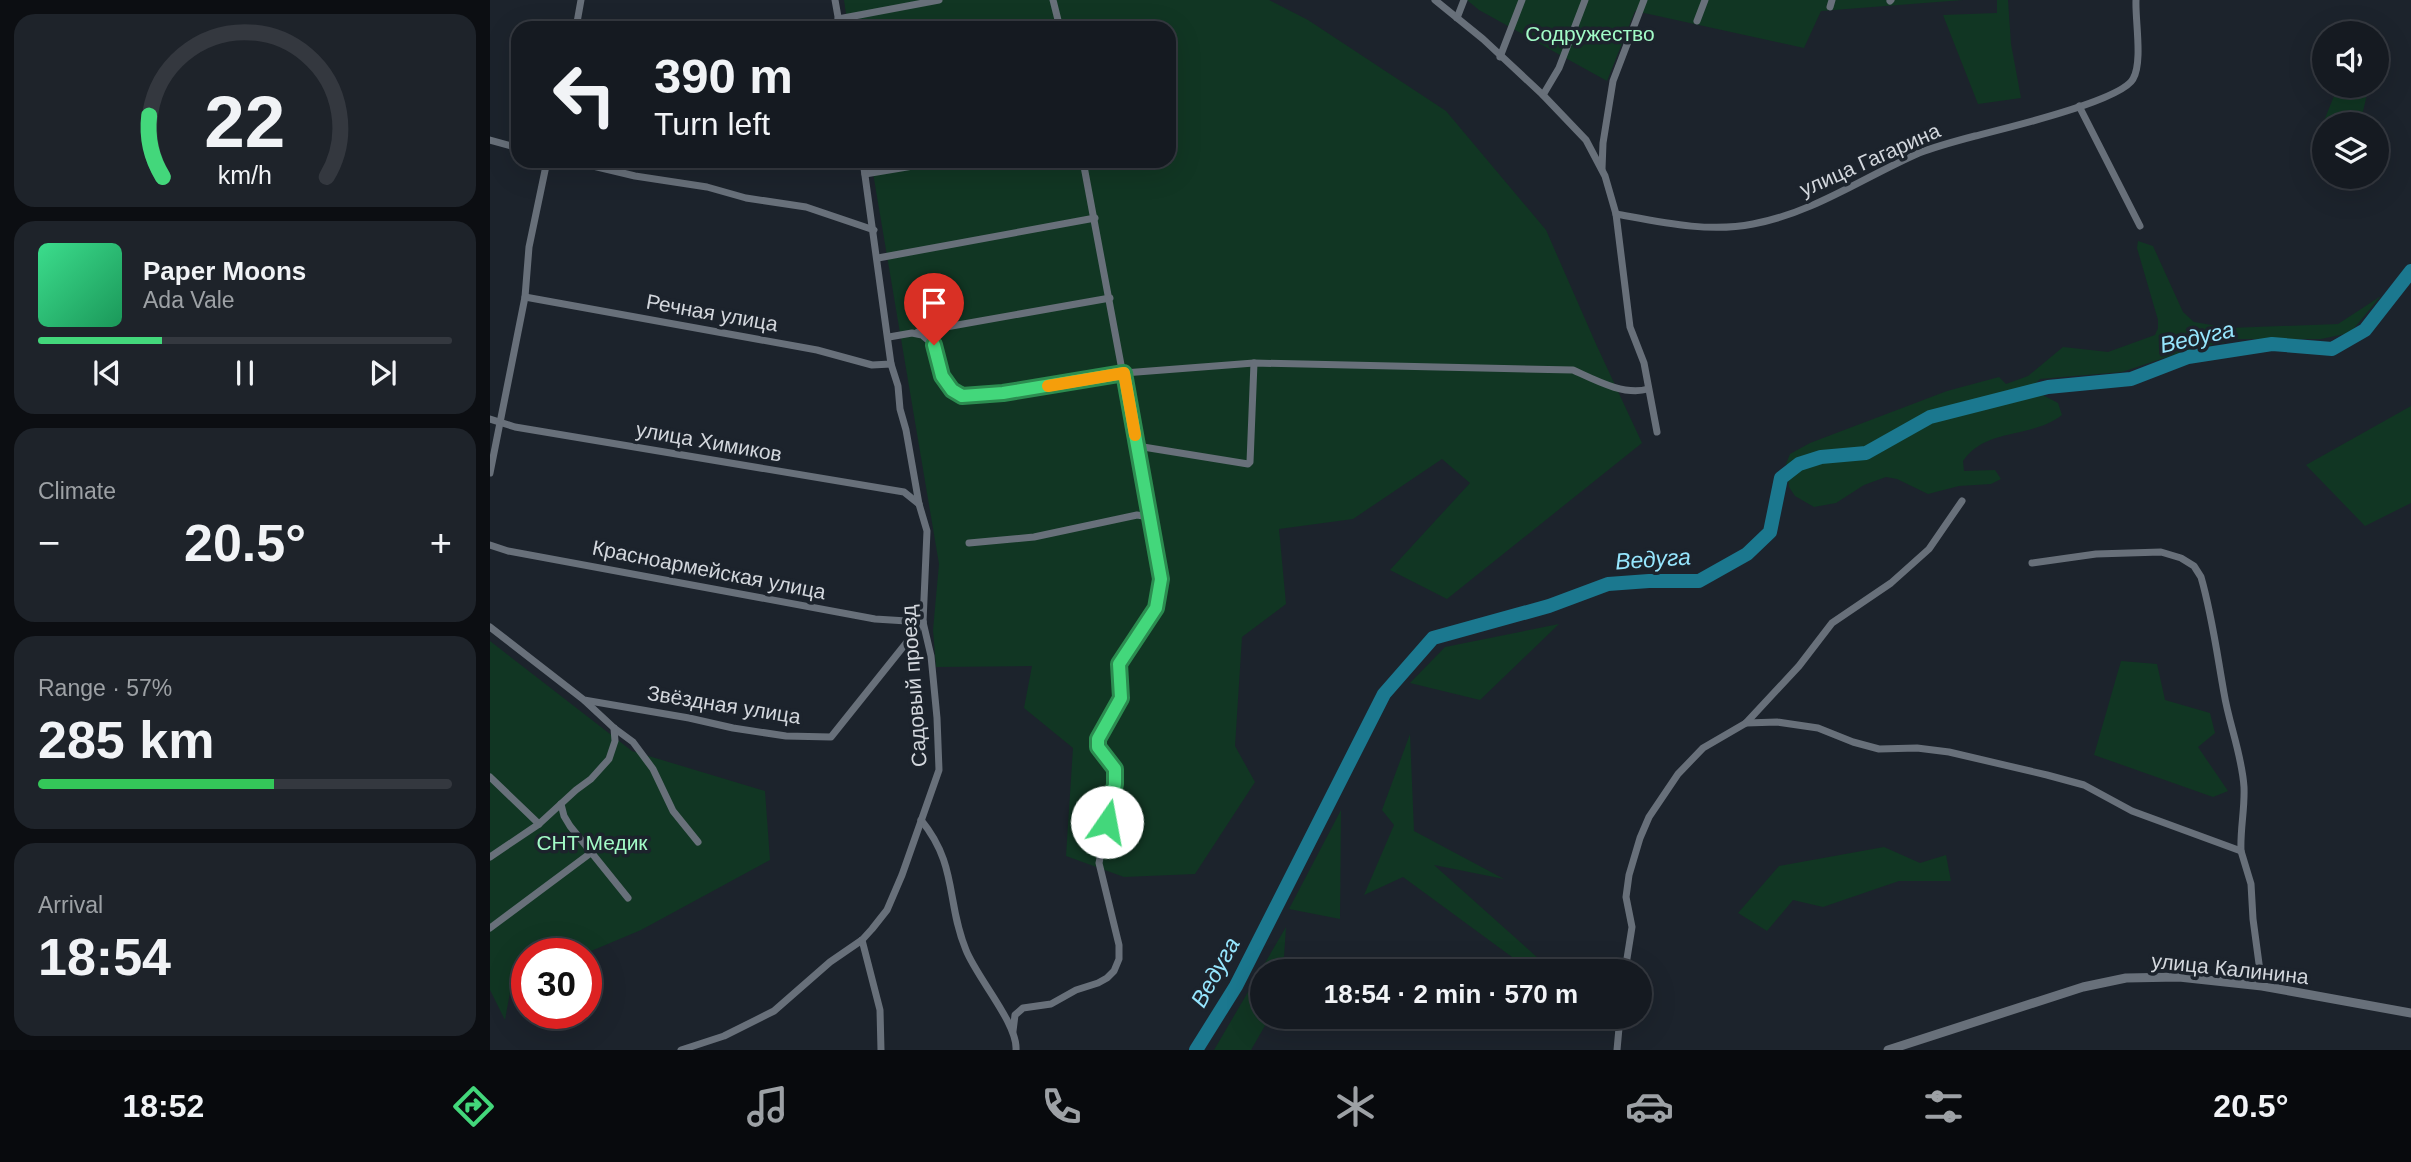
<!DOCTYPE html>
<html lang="en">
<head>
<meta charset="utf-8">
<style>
	:root { --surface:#151a21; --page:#1e232a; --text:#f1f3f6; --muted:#9da1a5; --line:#34383f; --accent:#43d77b }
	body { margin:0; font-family:Helvetica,sans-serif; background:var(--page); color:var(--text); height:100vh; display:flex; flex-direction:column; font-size:26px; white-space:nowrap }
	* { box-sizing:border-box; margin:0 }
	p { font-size:23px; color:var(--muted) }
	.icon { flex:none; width:38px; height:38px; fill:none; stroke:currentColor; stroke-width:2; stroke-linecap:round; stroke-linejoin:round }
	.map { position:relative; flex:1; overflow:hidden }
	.panel { display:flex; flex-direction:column; gap:14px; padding:14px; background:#0c0e12; width:490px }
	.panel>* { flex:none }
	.hud { position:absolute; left:21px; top:21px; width:665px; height:147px; border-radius:21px; box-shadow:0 7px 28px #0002,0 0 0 2px var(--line); background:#151a21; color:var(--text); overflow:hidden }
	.tools { position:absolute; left:1822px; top:21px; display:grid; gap:14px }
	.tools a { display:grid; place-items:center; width:77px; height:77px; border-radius:50%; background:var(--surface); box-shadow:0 7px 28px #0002,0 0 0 2px var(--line); font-size:35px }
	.speed { position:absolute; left:21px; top:938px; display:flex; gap:14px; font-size:35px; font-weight:700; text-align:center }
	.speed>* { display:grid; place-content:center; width:91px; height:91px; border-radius:50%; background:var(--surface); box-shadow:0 7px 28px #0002,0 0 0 2px var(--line); line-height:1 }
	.speed .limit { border:10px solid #d22; background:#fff; color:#111 }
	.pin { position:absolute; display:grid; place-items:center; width:60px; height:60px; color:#fff; margin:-72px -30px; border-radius:50% 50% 50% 0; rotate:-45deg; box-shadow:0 0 7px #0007 }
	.pin .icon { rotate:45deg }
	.me { position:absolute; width:77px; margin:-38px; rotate:12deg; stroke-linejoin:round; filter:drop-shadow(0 0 5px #0008) }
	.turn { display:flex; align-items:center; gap:24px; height:147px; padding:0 28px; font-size:32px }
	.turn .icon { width:91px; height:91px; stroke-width:2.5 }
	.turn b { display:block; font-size:49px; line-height:60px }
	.big { font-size:52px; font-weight:600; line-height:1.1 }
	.panel .card { flex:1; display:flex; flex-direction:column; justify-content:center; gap:10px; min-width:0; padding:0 24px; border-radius:21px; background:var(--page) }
	.panel .dial { align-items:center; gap:0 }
	.dial svg { height:182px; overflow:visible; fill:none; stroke:var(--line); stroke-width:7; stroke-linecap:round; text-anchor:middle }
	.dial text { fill:var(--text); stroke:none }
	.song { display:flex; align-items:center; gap:21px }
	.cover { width:84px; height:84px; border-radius:10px; background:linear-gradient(135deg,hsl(150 70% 55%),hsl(150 70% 35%)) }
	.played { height:7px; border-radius:4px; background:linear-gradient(90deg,var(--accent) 30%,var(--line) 30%) }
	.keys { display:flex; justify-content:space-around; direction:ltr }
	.heat { display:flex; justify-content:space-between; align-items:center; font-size:38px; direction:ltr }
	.charge { height:10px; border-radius:5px; background:linear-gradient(90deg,#34c759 57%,var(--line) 0) }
	.trip { position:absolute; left:760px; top:959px; width:402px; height:70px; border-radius:35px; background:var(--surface); box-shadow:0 7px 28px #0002,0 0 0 2px var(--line); font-weight:600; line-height:70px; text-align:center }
	.tab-bar { display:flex; height:112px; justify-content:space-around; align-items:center; background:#080a0d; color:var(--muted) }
	.tab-bar .icon { width:49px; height:49px }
	.tab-bar .active { color:var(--accent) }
	.tab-bar b { font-size:32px; color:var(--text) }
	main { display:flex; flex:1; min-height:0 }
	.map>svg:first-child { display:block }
	.green { fill:#113623 }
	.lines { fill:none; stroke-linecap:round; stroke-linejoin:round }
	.river { stroke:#1b788f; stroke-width:14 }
	.minor { stroke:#68707a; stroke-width:7 }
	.tertiary { stroke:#68707a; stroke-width:9 }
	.route-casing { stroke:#2c8c50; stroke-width:18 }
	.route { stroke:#43d77b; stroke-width:12 }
	.slow { stroke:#f59e0b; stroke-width:12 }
	.labels { text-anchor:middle; stroke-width:7; stroke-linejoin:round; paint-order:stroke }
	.park-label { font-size:21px; fill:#a2fbc7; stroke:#1c232c }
	.street-label { font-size:21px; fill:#d3d7dd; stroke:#1c232c }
	.water-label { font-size:23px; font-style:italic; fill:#96e6fe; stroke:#1c232c }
</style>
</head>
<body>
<main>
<section class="panel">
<div class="card dial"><svg viewBox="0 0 100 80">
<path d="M14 69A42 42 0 1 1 86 69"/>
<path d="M14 69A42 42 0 0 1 8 42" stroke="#43d77b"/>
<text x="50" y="56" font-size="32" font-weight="700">22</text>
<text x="50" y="72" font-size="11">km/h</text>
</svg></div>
<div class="card">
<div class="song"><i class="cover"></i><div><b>Paper Moons</b><p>Ada Vale</p></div></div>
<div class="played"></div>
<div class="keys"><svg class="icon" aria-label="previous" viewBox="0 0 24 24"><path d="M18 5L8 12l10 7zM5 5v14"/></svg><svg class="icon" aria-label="pause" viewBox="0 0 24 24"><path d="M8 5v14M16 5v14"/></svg><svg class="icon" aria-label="next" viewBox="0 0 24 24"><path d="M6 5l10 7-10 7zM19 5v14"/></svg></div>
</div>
<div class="card"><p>Climate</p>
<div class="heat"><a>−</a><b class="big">20.5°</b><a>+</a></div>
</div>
<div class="card"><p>Range · 57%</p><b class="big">285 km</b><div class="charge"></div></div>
<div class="card"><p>Arrival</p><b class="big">18:54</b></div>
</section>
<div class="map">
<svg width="1921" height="1050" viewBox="0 0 1921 1050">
	<rect width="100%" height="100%" fill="#1c232c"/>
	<g class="green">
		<path d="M354 0H779L818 20 956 111 1056 230 1106 344 1152 443 957 599 900 570 980 483 952 459 863 519 789 529 796 604 752 637 745 746 765 782 705 874 634 877 576 856 583 748 534 708 542 666 446 667 443 630 449 564 381 161H679V28H358Z"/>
		<path d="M977 0H1473L1331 11 1314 48 1145 11 1117 81 989 10Z"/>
		<path d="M1507 0H1518L1521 44 1531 98 1488 104 1453 15 1507 13Z"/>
		<path d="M1848 86H1879L1870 124H1847L1834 121Z"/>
		<path d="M1648 241 1663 246 1693 312 1704 322 1739 328 1848 324 1891 296 1860 333 1831 339H1749L1695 351 1632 372 1550 379 1543 386 1549 393 1568 403 1572 415C1542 439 1496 427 1473 461L1474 471 1505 470 1511 479 1501 484 1469 486 1438 494 1407 479 1396 477 1374 485 1346 503 1324 507 1305 496 1299 487 1296 464 1300 454 1320 443 1457 391 1509 377 1516 384 1538 376 1573 347 1618 352 1665 335 1668 328V320L1647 248Z"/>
		<path d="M1921 406V503L1875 526 1816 465Z"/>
		<path d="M1069 624 990 700 920 683 955 647Z"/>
		<path d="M0 641 142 751 275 791 280 860 151 930 94 954H37V975L22 981 15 1020 0 990Z"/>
		<path d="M1631 661 1667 664 1675 700 1720 713 1725 733 1708 747 1738 791 1723 797 1604 755Z"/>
		<path d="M920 734 924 831 1014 879 944 865 1049 959 1041 971 913 877 874 895 904 825 892 810Z"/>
		<path d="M851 810 850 919 799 909Z"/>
		<path d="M1394 847 1430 863 1456 855 1461 881H1409L1333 907 1303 900 1277 931 1248 913 1289 866Z"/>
		<path d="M796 927 793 971H772V1017H780L761 1050H724Z"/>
	</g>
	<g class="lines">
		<path class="river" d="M706 1050 746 986 894 694 943 638 1059 606 1118 584 1159 581H1209L1257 554 1280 532 1291 478 1309 464 1331 457 1376 453 1440 417 1558 387 1641 379 1698 357 1782 344 1842 349 1875 330 1921 271"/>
		<g class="minor">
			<path d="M345 0 350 28"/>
			<path d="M563 0 570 28"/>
			<path d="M945 0 993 39 1053 95 1096 140 1115 176 1126 214 1140 327 1154 363 1167 432"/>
			<path d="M1400 1 1401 0"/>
			<path d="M1340 7 1342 0"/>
			<path d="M967 18 974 0"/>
			<path d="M348 19 449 0"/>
			<path d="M1207 21 1215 0"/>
			<path d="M86 24 108 28"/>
			<path d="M86 28 91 0"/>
			<path d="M1010 57 1032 0"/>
			<path d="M1053 95 1069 68 1095 0"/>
			<path d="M1589 106 1650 226"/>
			<path d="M0 140 28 148"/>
			<path d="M82 161 145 176 217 187 256 198 316 207 384 230"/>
			<path d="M1112 169 1113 143 1123 81 1154 0"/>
			<path d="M375 174 453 161"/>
			<path d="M1126 214C1170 222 1218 233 1263 224 1323 213 1374 177 1429 153 1447 146 1466 141 1485 136 1513 129 1631 101 1643 79 1653 62 1645 20 1646 0"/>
			<path d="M388 258 605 218"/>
			<path d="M35 297 327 350 382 365 401 364"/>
			<path d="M428 332 620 298"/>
			<path d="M399 337 422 333 432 335 444 345 452 376 462 390 472 396 513 393 634 373 764 363"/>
			<path d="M0 419 25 427 414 492 429 504"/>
			<path d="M647 446 758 464 760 462 764 363 1083 370C1105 380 1134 396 1158 389"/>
			<path d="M0 473 35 297 39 247 57 161"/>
			<path d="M479 543 544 537 647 515 660 517"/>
			<path d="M0 545 18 551 385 619 433 622"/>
			<path d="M1542 563 1606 554 1671 552 1691 558 1704 566 1711 577C1722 615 1727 654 1734 693 1739 724 1752 755 1754 787 1755 809 1750 829 1751 851"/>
			<path d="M0 627 94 700 199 718 243 728 296 736 341 737 433 622"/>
			<path d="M95 701 124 728 143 742 163 769 183 811 208 842"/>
			<path d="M1256 723 1287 722 1328 728 1363 742 1389 749 1427 748 1459 752 1557 775 1594 785 1642 811 1751 851 1761 884 1763 919 1772 986"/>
			<path d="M0 777 49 824"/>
			<path d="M71 804 74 816 80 826 138 898"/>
			<path d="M431 820C468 865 456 902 476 950 487 978 528 1024 526 1050"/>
			<path d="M0 857 49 824 86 790 101 779 119 759 125 741 124 728"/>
			<path d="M0 928 102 852"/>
			<path d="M372 940 390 1010 391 1050"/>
			<path d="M1135 971 1142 927 1136 897 1139 875 1150 838 1159 817 1188 774 1213 748 1256 723 1309 666 1342 623 1401 583 1439 549 1472 501"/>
			<path d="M523 1031 525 1015 533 1008 561 1004 586 990 608 983 617 978 624 971 629 959V945L609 863 625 784V769L608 747V739L631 697 629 664 666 608 671 579 593 161"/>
			<path d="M191 1050 234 1036 284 1011 340 962 372 940 382 929 397 910 412 875 449 770 447 718 441 656 433 622 437 531 429 504 416 430 410 409 408 386 401 364 373 161"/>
			<path d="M1127 1050 1130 1017"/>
		</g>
		<path class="tertiary" d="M1398 1050 1593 987 1636 978 1689 977 1772 986 1921 1013"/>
	</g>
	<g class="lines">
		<defs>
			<path id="route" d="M444 345 452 376 462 390 472 396 513 393 634 373 671 579 666 608 629 664 631 698 608 739V747L625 769V784L617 822"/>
		</defs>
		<use href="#route" class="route-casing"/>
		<use href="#route" class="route"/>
		<path class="slow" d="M558 386 634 373 645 435"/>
	</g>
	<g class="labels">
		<g class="park-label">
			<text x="1100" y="41">Содружество</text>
			<text x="102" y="850">СНТ Медик</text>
		</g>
		<g class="street-label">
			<text transform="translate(1380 160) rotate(-24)" y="7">улица Гагарина</text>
			<text transform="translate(222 313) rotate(10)" y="7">Речная улица</text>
			<text transform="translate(219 442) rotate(10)" y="7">улица Химиков</text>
			<text transform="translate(219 570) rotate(11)" y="7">Красноармейская улица</text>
			<text transform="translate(424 686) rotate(-94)" y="7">Садовый проезд</text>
			<text transform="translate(234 705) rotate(9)" y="7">Звёздная улица</text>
			<text transform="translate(1740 969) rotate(6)" y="7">улица Калинина</text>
		</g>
		<g class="water-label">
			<text transform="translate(1707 337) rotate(-13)" y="8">Ведуга</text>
			<text transform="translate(1163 559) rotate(-4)" y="8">Ведуга</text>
			<text transform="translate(725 972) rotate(-61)" y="8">Ведуга</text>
		</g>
	</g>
</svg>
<div class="tools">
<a><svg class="icon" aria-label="sound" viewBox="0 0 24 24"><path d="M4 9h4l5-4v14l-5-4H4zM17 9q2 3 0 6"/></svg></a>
<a><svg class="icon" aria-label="layers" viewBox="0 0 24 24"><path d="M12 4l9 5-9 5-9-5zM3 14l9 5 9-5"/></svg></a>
</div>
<div class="speed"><div class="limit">30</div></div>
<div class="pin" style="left:444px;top:345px;background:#d93025"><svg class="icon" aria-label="arrive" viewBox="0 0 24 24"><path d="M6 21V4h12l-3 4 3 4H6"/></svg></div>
<svg class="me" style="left:617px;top:822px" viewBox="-20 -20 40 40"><circle r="19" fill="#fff"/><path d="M0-13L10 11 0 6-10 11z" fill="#43d77b"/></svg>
<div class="trip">18:54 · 2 min · 570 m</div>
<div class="hud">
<div class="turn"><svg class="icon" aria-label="left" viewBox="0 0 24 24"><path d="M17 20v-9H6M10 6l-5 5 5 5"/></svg><div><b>390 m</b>Turn left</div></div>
</div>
</div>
</main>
<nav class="tab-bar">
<b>18:52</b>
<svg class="icon active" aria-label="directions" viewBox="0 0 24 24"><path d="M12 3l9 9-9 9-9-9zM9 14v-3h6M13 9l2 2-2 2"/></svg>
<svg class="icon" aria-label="music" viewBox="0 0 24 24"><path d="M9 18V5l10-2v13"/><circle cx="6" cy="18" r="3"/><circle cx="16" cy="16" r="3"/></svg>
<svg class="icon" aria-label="phone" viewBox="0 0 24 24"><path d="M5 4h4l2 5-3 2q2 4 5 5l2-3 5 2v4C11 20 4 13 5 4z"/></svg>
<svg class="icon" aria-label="climate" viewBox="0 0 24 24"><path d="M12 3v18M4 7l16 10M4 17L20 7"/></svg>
<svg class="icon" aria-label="car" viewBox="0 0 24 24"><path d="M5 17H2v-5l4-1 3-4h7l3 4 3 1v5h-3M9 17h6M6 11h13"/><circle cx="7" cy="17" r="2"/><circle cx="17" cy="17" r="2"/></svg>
<svg class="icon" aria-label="filters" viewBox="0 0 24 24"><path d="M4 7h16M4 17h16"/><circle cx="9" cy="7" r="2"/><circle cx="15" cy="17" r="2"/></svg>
<b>20.5°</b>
</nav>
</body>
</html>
